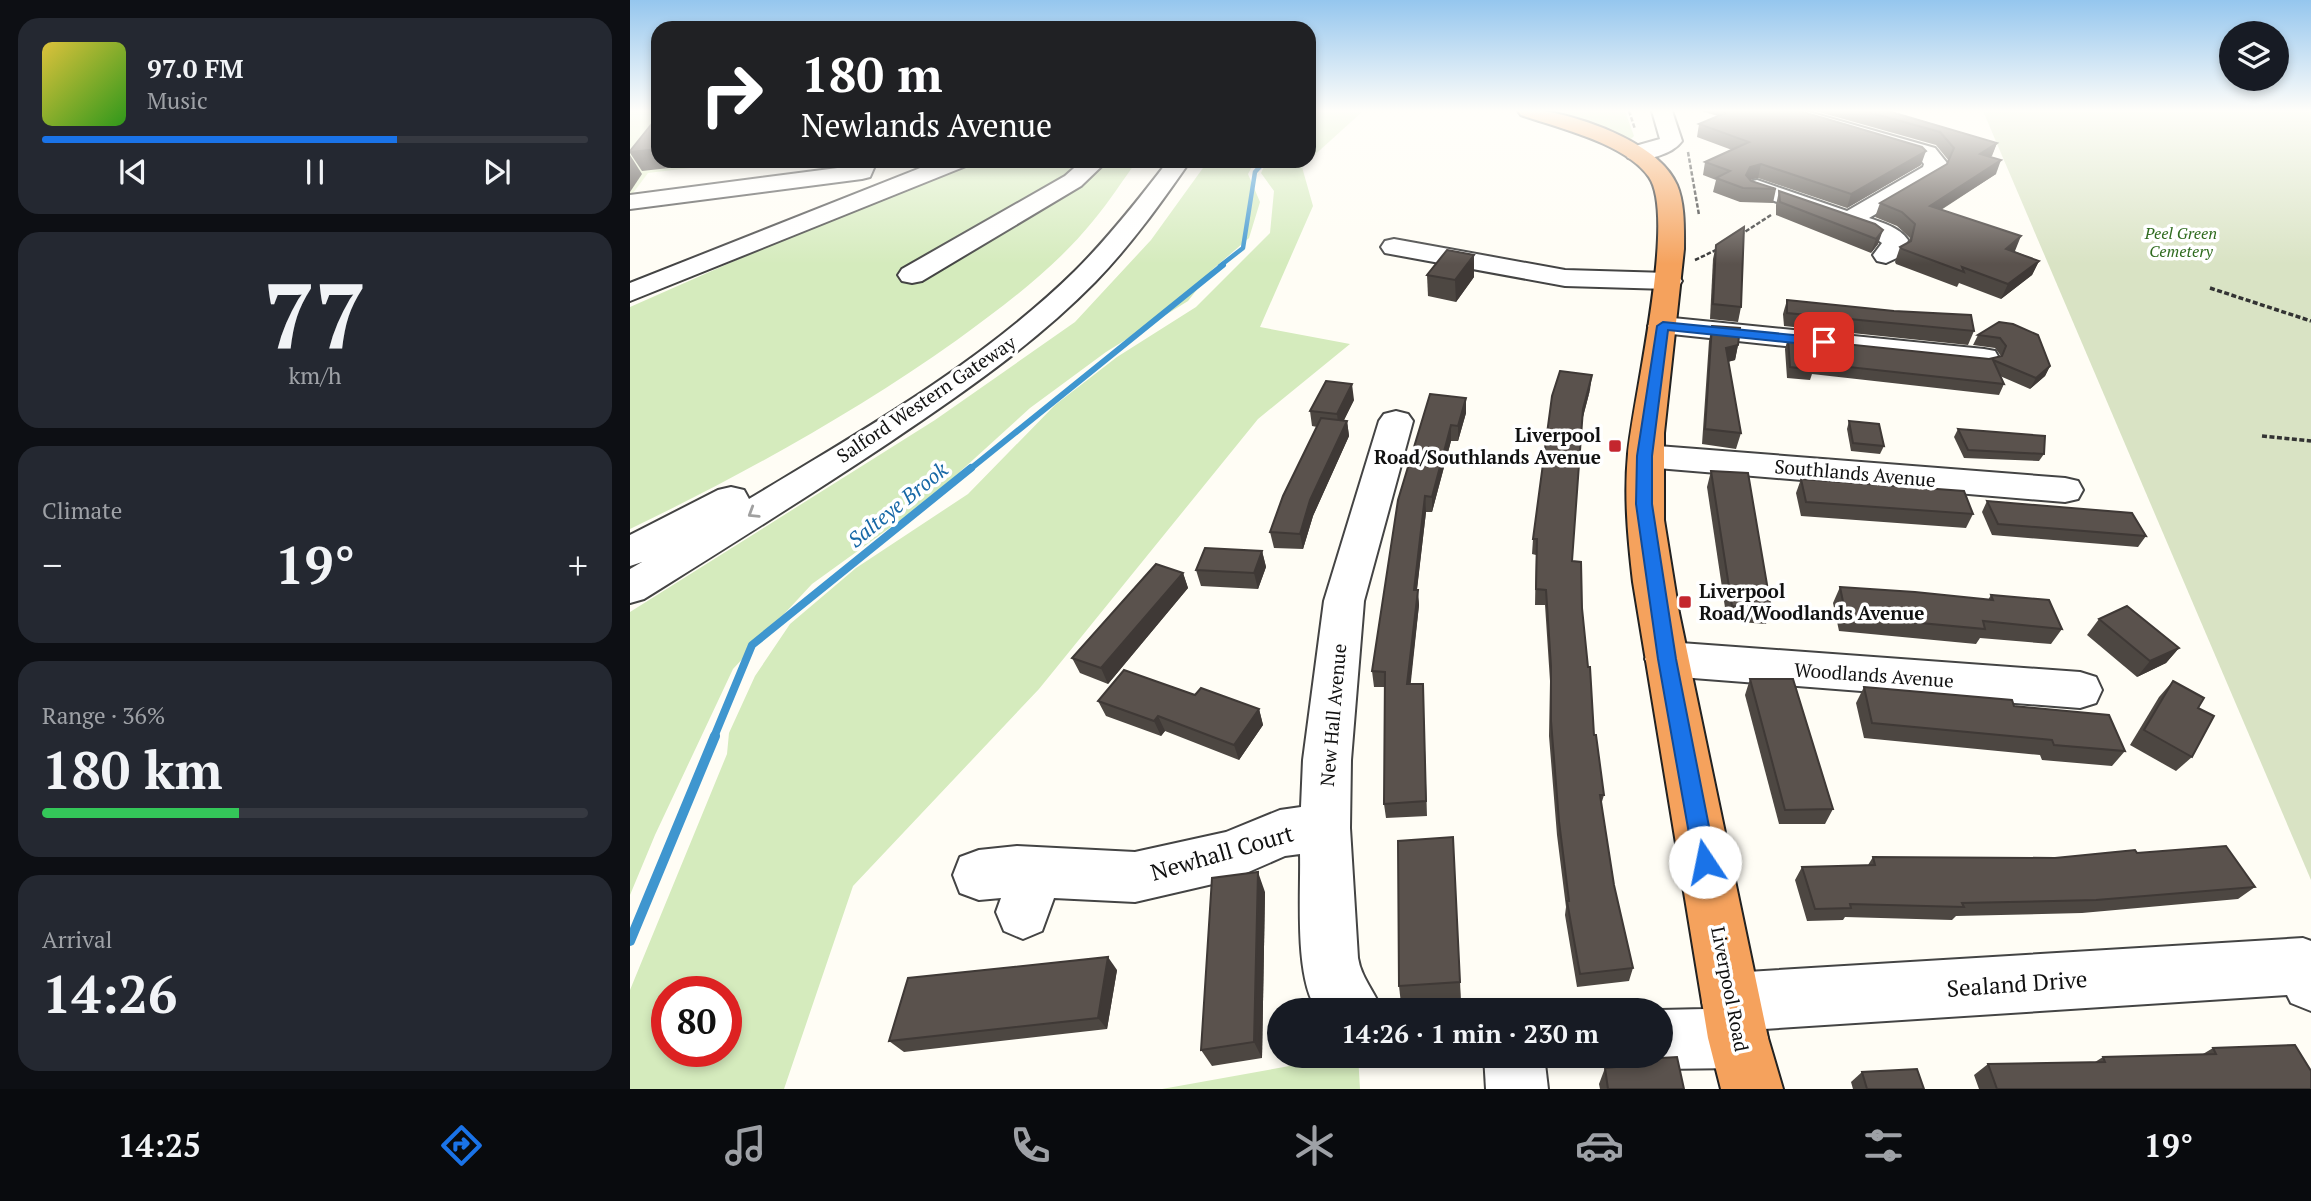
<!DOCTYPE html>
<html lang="en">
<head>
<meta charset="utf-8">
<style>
	:root { --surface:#171b24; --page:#242831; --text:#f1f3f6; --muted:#9ea1a6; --line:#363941; --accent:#1a73e8 }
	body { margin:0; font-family:"PT Serif",serif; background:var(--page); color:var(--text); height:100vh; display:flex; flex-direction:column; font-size:26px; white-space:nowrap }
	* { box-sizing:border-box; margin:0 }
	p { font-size:23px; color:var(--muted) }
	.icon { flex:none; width:38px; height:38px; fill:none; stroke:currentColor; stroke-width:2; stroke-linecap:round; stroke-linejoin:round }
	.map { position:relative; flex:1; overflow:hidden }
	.panel { display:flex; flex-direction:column; gap:18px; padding:18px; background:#0d0f14; width:630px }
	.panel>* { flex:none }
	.hud { position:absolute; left:21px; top:21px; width:665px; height:147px; border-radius:21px; box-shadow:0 4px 10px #0003; background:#202124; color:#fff; overflow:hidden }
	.fabs { position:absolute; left:1589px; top:21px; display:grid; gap:14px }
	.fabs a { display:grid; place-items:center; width:70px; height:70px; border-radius:50%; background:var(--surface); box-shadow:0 4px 10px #0003; font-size:35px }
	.speed { position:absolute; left:21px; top:976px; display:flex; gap:14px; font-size:35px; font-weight:700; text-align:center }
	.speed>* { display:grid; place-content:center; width:91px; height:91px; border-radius:50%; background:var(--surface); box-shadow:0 4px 10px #0003; line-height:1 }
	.speed .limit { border:10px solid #d22; background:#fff; color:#111 }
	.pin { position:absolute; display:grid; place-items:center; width:60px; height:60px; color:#fff; margin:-30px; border-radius:14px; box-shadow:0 4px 10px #0006 }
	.me { position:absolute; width:77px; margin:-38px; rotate:349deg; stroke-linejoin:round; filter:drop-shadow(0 0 5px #0008) }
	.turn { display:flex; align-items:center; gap:24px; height:147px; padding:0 35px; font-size:32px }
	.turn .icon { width:91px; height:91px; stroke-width:2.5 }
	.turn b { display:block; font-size:49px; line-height:60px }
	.big { font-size:52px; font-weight:600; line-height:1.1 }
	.panel .card { flex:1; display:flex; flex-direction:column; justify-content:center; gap:10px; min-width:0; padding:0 24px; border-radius:21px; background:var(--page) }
	.panel .dial { align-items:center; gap:0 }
	.dial b { font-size:91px; line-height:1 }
	.song { display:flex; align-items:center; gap:21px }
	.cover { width:84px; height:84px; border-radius:10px; background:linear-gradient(135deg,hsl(50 70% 55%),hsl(110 70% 35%)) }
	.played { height:7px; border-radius:4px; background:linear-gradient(90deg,var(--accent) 65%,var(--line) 65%) }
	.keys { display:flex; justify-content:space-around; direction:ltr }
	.heat { display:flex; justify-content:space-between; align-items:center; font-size:38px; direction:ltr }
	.charge { height:10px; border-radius:5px; background:linear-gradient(90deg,#34c759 36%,var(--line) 0) }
	.trip { position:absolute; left:637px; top:998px; width:406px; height:70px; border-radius:35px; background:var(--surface); box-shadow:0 4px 10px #0003; font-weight:600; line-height:70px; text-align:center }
	.dock { display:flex; height:112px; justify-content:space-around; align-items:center; background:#090b0e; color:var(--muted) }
	.dock .icon { width:49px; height:49px }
	.dock .on { color:var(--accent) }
	.dock b { font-size:32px; color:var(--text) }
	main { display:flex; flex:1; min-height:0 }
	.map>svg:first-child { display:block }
	.green { fill:#d5ebbd; fill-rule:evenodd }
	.cemetery { fill:#d9e3c4 }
	.pitch { fill:#e6f2cf }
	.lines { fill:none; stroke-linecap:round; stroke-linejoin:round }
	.stream-far3 { stroke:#3f96cf; stroke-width:4.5 }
	.stream-far2 { stroke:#3f96cf; stroke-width:6 }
	.stream-far1 { stroke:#3f96cf; stroke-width:8 }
	.stream { stroke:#3f96cf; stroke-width:10 }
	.minor-casing { stroke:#444; stroke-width:4 }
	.highway-casing { stroke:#222; stroke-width:4 }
	.path-far1 { stroke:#333; stroke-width:2.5; stroke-dasharray:4.5 2; stroke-linecap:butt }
	.path { stroke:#333; stroke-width:3.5; stroke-dasharray:5 2.5; stroke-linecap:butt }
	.minor { fill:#fff; fill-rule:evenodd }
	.highway { fill:#f5a25d; fill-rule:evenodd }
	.wall { fill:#4d4742 }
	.shaded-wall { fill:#3f3936 }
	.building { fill:#5a524d; stroke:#3f3936; stroke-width:2 }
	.oneway { stroke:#a0a0a0 }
	.route { fill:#1a73e8; stroke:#114b97; stroke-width:2 }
	.poi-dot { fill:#c4262e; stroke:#fff; stroke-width:2.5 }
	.labels { text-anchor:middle; stroke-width:7; stroke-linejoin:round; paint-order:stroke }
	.far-park-label { font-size:16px; font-style:italic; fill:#2f6b1f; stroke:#fff }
	.street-label { font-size:19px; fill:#111; stroke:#fff }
	.poi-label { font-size:19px; font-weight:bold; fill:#111; stroke:#fff; text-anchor:end }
	.water-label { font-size:21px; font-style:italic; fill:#1768a6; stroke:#fff }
	.near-street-label { font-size:23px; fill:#111; stroke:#fff }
</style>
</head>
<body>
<main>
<section class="panel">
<div class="card">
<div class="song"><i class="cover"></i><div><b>97.0 FM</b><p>Music</p></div></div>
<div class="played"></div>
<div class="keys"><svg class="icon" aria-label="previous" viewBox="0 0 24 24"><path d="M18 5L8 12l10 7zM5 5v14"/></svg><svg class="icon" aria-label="pause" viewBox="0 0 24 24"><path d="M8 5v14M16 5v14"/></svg><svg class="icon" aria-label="next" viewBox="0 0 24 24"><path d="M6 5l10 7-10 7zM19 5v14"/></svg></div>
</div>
<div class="card dial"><b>77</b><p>km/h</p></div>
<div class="card"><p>Climate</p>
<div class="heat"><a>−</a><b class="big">19°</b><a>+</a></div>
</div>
<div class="card"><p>Range · 36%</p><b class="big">180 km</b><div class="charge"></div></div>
<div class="card"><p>Arrival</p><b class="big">14:26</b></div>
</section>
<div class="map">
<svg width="1681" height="1089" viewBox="0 0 1681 1089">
	<rect width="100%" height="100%" fill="#fffdf5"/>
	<g class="green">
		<path d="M687 111H733L679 160V119Z"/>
		<path d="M922 111H995L1004 136 1001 139Z"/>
		<path d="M331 161H507C492 181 479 202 463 221 425 268 375 305 327 340 224 413 114 474 0 529V307Z"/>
		<path d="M578 161H625L618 174 630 202 619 238 583 269 558 301 476 352 400 408 301 498 182 584 103 669 25 835 0 895V612L305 420 445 322 521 240Z"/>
		<path d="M637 161H678L672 167 683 206 630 327 720 344 628 419 409 689 223 886 154 1089H0V990L97 754 99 733 125 676 160 624 226 568 338 494 425 405 487 357 566 307 640 233 644 191 631 173ZM96 992V1052H37V992Z"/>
		<path d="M721 1055H728L730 1089H532Z"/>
	</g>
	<path class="cemetery" d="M1353 111H1681V880Z"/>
	<path class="pitch" d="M0 111H28V161H119L18 173 0 197Z"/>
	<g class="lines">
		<path class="stream-far3" d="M590 266 613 248 625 172 635 161"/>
		<path class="stream-far2" d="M339 470 593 265"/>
		<path class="stream-far1" d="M84 737 122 645 341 468"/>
		<path class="stream" d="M0 941 85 736"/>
		<defs>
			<g id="minor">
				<path d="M1022 111H1042L1052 141C1042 155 1014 162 998 158L995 153 998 148 1030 139Z"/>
				<path d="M1143 111H1175L1305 148 1317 163 1310 176 1239 218C1253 223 1269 227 1278 240L1273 255 1256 263 1247 261 1243 255 1252 243 1242 236 1119 192 1115 187 1119 182 1127 180 1217 211 1293 167 1294 164 1289 158 1146 115Z"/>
				<path d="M225 161H247L240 177 232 179 0 209V195L223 166Z"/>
				<path d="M308 161H339L336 166 0 301V283Z"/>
				<path d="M452 161H477L451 186 292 281 282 283 272 281 268 275 272 269 435 176Z"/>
				<path d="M538 161H560C531 203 501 245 465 282 404 344 333 393 260 442 179 496 97 547 14 599L0 603V569L12 562 0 566V535L88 490 101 487 114 490 119 499C232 431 350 364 445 271 479 237 509 199 538 161Z"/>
				<path d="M764 239 935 270 1038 273 1048 275 1052 281 1048 287 1038 289 935 286 755 253 751 247 755 241Z"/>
				<path d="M1033 317 1354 349 1365 351 1369 358 1365 365 1354 367 1023 332 1018 326 1023 320Z"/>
				<path d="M766 411 778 414 783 421 734 601 721 760 720 828 728 958C731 977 744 991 752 1010H687C664 977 671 895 670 854L655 856 600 880 505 902 424 898 412 931 393 939 374 931 366 912 371 898 349 900 330 893 323 875 330 857 349 850 387 846 505 852 596 832 650 810 671 807 673 760 694 601 749 421 754 414Z"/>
				<path d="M1015 445 1435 478 1448 481 1453 490 1448 499 1435 502 1015 467 1003 464 998 456 1003 448Z"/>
				<path d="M1037 642 1450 672 1466 677 1472 690 1466 703 1450 708 1037 676 1022 671 1015 659 1022 647Z"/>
				<path d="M1673 938 1681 941V1011L1661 1003 1657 995 1134 1029 1138 1038 1129 1059 1108 1068 1031 1069 1010 1060 1008 1055H1031L1030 1010 1075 1009 1072 1002 1081 982 1101 973Z"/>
				<path d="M854 1055H914L918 1089H856Z"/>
			</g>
			<path id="highway" d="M888 111C898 111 910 110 920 112 960 120 1030 145 1047 185 1055 204 1054 229 1054 249L1034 433V520L1049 613 1138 1038 1153 1089H1091L1078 1038 1003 582C998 539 994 497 998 454 1003 398 1047 217 1019 177 995 143 928 128 891 115Z"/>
		</defs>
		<use href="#minor" class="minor-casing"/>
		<use href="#highway" class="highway-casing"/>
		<g class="path-far1">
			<path d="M999 111 1005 129"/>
			<path d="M1058 152 1069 215"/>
			<path d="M1110 235 1141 215"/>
			<path d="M1065 260 1088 249"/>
		</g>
		<g class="path">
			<path d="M1580 288 1681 321"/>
			<path d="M1632 436 1681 441"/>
		</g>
		<use href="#minor" class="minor"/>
		<use href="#highway" class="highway"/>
	</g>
	<g class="wall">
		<path d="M1071 111H1169L1291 165 1217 208 1128 178 1120 180 1146 189 1143 203 1110 202 1083 192 1086 180 1073 175 1075 162 1102 150 1067 137 1069 124 1088 116Z"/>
		<path d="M1185 111H1260L1367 143 1361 157 1366 174 1311 210 1384 251 1409 261 1402 275 1371 299 1329 283 1327 287 1266 264 1265 262 1270 247 1279 242 1280 238 1267 226 1245 217 1250 203 1317 164 1319 161 1306 145Z"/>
		<path d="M1149 191 1245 224 1248 244 1241 253 1146 215V205Z"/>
		<path d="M1086 245 1111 307 1108 322 1080 319 1083 259Z"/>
		<path d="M797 275 844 277 826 302 798 296Z"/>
		<path d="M1157 300 1344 331 1338 345 1154 326 1153 314Z"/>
		<path d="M1369 322 1420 366 1415 376 1400 389 1370 376 1374 384 1369 395 1182 374 1180 380 1157 378 1155 349 1158 338 1359 359 1371 356 1365 348 1343 345 1348 335Z"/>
		<path d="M1082 326 1108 345 1105 360 1098 362 1111 433 1106 449 1072 444 1079 341Z"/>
		<path d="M960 390 952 421 942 561 952 608 964 735 974 795 971 805 984 885 1003 968 999 981 947 987 935 915 936 907 927 835 919 736 920 681 915 605H905L906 555 902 554 903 539Z"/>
		<path d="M836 398V413L828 441H821L802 512H796L787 590 789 605 780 684H793L797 816 756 818 754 804 755 687H744L742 671 768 500Z"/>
		<path d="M724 400 714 420 717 421 719 436 683 516 673 549 644 548 640 532 687 427 682 426 680 411Z"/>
		<path d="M1219 421 1254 446 1250 454 1221 451 1217 429Z"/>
		<path d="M1328 429 1414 454 1409 461 1334 458 1324 437Z"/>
		<path d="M1081 471 1141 608 1136 624 1097 621 1077 487Z"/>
		<path d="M1171 479 1343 514 1336 528 1171 516 1166 493Z"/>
		<path d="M1357 501 1516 536 1508 547 1362 535 1352 512Z"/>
		<path d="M632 551 636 567 628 589 571 586 566 570Z"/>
		<path d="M553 573 558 588 478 684 450 673 442 658Z"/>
		<path d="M1210 587 1358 600 1361 595 1432 629 1421 644 1350 638 1346 644 1209 631 1203 603Z"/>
		<path d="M1469 619 1549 648 1536 663 1507 677 1457 635Z"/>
		<path d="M1120 679 1203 809 1195 824H1149L1115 695Z"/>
		<path d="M1543 681 1568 708 1562 757 1546 771 1500 745 1529 697Z"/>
		<path d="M1234 687 1384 706 1495 751 1482 766 1412 760 1410 755 1234 738 1226 703Z"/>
		<path d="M565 695 629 709 633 725 609 760 535 731 531 736 476 716 468 701Z"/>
		<path d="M1507 853 1625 887 1608 899 1452 913 1326 916 1322 920 1215 917 1213 920 1177 921 1165 880 1172 867 1238 865 1243 857 1425 858Z"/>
		<path d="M635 892 632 1058 582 1066 571 1050Z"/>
		<path d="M487 970 477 1029 274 1052 259 1041Z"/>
		<path d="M830 982 831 1000 771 1004 769 986Z"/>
		<path d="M1583 1048 1681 1089H1349L1344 1075 1358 1064 1465 1062 1473 1057 1573 1054Z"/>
		<path d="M996 1060 1054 1089H970L969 1084 975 1068 993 1067Z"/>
		<path d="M1232 1072 1294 1089H1223L1221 1082Z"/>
	</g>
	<g class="shaded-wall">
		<path d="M1367 143 1362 156 1344 167 1350 154Z"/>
		<path d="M28 149V161H101L12 171 0 153V152Z"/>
		<path d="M1296 151 1291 165 1217 208 1221 194Z"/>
		<path d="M0 155 12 174 0 192Z"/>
		<path d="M1371 160 1366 174 1294 220 1300 206Z"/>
		<path d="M1131 164 1128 178 1117 180 1113 189 1116 175 1120 167Z"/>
		<path d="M1253 230 1248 244 1241 253 1246 239Z"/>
		<path d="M1391 236 1385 251 1369 263 1376 249Z"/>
		<path d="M844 255V277L826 302 825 280Z"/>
		<path d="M1409 261 1402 275 1371 299 1378 284Z"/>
		<path d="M1108 345 1105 360 1092 363 1096 348Z"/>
		<path d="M1420 366 1415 376 1400 389 1406 378Z"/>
		<path d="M962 375 960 390 951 424 953 409Z"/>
		<path d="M722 384 724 400 709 430 707 414Z"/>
		<path d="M836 398V413L828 441V426Z"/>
		<path d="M717 421 719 436 683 516 673 549 670 534 680 500Z"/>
		<path d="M821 425V441L802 512V497Z"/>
		<path d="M795 496 796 512 785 605 784 590Z"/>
		<path d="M632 551 636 567 628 589 624 573Z"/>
		<path d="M553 573 558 588 478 684 471 668Z"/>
		<path d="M788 590 789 605 779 700 777 684Z"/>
		<path d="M1549 648 1536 663 1507 677 1520 661Z"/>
		<path d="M629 709 633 725 609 760 604 745Z"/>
		<path d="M528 716 535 731 531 736 524 721Z"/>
		<path d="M628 872 635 892 632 1058 624 1042Z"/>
		<path d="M478 957 487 970 477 1029 468 1018Z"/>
	</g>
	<g class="building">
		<path d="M1100 111H1170L1292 147 1296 151 1221 194 1131 164 1120 167 1116 175 1121 181 1146 189 1113 188 1086 178 1100 171 1075 162 1119 142 1069 124Z"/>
		<path d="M1234 111H1258L1367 143 1350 154 1371 160 1300 206 1391 236 1376 249 1409 261 1378 284 1332 267 1334 272 1272 249 1270 247 1281 241 1285 224 1272 212 1250 203 1317 164 1324 148 1310 132Z"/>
		<path d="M28 116V149L0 152V151Z"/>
		<path d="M1149 191 1245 224 1253 230 1246 239 1150 202Z"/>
		<path d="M1114 227 1111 307 1083 304 1086 245Z"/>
		<path d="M817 250 844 255 825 280 797 275Z"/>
		<path d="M1157 300 1264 311 1341 315 1344 331 1157 313Z"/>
		<path d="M1369 322 1383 324 1408 335 1420 366 1406 378 1363 360 1374 384 1183 363V370L1160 367 1158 338 1359 359 1372 356 1376 346 1370 338 1348 335Z"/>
		<path d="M1082 326 1110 328 1108 345 1096 348 1111 433 1075 429Z"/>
		<path d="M930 371 962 375 953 409 942 561 951 562 952 608 958 667H960L964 735H966L974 795H970L984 885 1003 968 950 974 937 901H939L929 821 921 721V666L916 590 906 589 907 539H903L922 396Z"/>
		<path d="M696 381 722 384 707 414 680 411Z"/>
		<path d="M800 394 836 398 828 426 821 425 802 497 795 496 784 590H788L777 684H793L796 801 754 804 755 672 742 671 768 500Z"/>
		<path d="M691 418 717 421 680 500 670 534 640 532 653 496Z"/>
		<path d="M1219 421 1249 424 1254 446 1223 443Z"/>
		<path d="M1328 429 1415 436 1414 454 1338 450Z"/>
		<path d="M1081 471 1118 473 1141 608 1102 606Z"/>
		<path d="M1171 479 1334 491 1343 514 1176 502Z"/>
		<path d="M1357 501 1502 513 1516 536 1368 524Z"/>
		<path d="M575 548 632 551 624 573 566 570Z"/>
		<path d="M526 564 553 573 471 668 442 658Z"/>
		<path d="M1210 587 1285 592 1363 600 1361 595 1419 600 1432 629 1353 621 1355 629 1216 616Z"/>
		<path d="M1497 606 1549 648 1520 661 1469 619Z"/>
		<path d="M494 670 565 695 571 688 629 709 604 745 528 716 524 721 468 701Z"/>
		<path d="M1120 679H1163L1203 809 1155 810Z"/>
		<path d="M1543 681 1574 698 1568 708 1584 716 1562 757 1514 730Z"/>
		<path d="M1234 687 1382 700 1384 706 1479 715 1495 751 1424 745 1422 740 1242 723Z"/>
		<path d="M823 837 830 982 769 986 768 841Z"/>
		<path d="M1596 846 1625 887 1466 900 1332 903 1334 907 1220 904 1221 908 1185 909 1172 867 1245 865 1243 857 1425 858 1505 850 1507 853Z"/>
		<path d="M628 872 624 1042 571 1050 582 878Z"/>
		<path d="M478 957 468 1018 259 1041 278 978Z"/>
		<path d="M1665 1045 1681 1071V1089H1367L1358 1064 1475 1062 1473 1057 1586 1054 1583 1048Z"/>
		<path d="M1047 1057 1054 1089H978L975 1068 996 1066V1060Z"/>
		<path d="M1287 1069 1294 1089H1237L1232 1072Z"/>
	</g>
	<defs><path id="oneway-chevron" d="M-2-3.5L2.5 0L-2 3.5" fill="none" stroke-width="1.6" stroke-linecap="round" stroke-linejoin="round" transform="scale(1.75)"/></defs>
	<use class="oneway" href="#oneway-chevron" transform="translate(123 513) rotate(148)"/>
	<linearGradient id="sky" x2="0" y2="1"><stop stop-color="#95c6ee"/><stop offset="0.42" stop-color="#fffefa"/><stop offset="1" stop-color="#fffefa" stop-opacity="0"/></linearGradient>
	<rect width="1681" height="264" fill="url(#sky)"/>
	<path class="route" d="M1033 322 1194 338 1201 342 1194 346 1038 330 1022 456V504L1046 659 1086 862 1083 869 1075 872 1068 869 1064 862 1028 659 1006 504 1007 456 1027 326Z"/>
	<g class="poi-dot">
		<rect x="978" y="439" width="14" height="14" rx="3.5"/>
		<rect x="1048" y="595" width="14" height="14" rx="3.5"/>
	</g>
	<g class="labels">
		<g class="far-park-label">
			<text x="1551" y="239">Peel Green<tspan x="1551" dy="18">Cemetery</tspan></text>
		</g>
		<g class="street-label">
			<text transform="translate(296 399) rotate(-34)" y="7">Salford Western Gateway</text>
			<text transform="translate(1225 473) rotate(5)" y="7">Southlands Avenue</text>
			<text transform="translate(1244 675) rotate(4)" y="7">Woodlands Avenue</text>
			<text transform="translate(703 715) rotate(-85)" y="7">New Hall Avenue</text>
			<text transform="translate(1100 989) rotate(79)" y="7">Liverpool Road</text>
		</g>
		<g class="poi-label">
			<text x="971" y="442">Liverpool<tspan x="971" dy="22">Road/Southlands Avenue</tspan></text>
			<text x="1069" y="598" text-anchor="start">Liverpool<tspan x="1069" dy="22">Road/Woodlands Avenue</tspan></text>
		</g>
		<g class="water-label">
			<text transform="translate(268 505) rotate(-39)" y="7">Salteye Brook</text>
		</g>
		<g class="near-street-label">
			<text transform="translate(592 853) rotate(-16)" y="8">Newhall Court</text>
			<text transform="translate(1387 984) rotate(-4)" y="8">Sealand Drive</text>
		</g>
	</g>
</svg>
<div class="fabs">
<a><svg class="icon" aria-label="layers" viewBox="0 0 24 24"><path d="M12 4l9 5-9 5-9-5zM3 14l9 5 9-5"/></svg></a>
</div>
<div class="speed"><div class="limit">80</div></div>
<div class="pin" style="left:1194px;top:342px;background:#d93025"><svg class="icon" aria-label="arrive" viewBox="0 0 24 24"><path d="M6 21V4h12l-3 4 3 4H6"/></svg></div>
<svg class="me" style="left:1075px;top:862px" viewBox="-20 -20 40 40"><circle r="19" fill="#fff"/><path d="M0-13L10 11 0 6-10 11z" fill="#1a73e8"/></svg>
<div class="trip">14:26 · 1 min · 230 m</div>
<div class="hud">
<div class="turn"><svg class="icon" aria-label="right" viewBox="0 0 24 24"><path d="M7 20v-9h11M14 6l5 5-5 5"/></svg><div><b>180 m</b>Newlands Avenue</div></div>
</div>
</div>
</main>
<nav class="dock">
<b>14:25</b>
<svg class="icon on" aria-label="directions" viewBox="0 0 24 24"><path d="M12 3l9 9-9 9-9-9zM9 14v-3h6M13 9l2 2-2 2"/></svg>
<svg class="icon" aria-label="music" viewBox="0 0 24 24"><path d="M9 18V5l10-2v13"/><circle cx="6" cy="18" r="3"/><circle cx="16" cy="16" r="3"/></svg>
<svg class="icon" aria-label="phone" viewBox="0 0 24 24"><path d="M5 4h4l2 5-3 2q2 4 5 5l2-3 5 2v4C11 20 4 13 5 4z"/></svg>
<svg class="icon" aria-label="climate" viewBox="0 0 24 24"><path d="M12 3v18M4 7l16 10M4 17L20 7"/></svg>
<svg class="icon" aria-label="car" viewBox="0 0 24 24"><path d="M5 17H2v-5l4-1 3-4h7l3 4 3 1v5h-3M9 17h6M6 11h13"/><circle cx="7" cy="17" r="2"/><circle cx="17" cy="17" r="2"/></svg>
<svg class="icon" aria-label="filters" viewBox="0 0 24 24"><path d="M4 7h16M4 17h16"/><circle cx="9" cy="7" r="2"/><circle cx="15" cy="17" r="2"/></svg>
<b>19°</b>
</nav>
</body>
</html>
